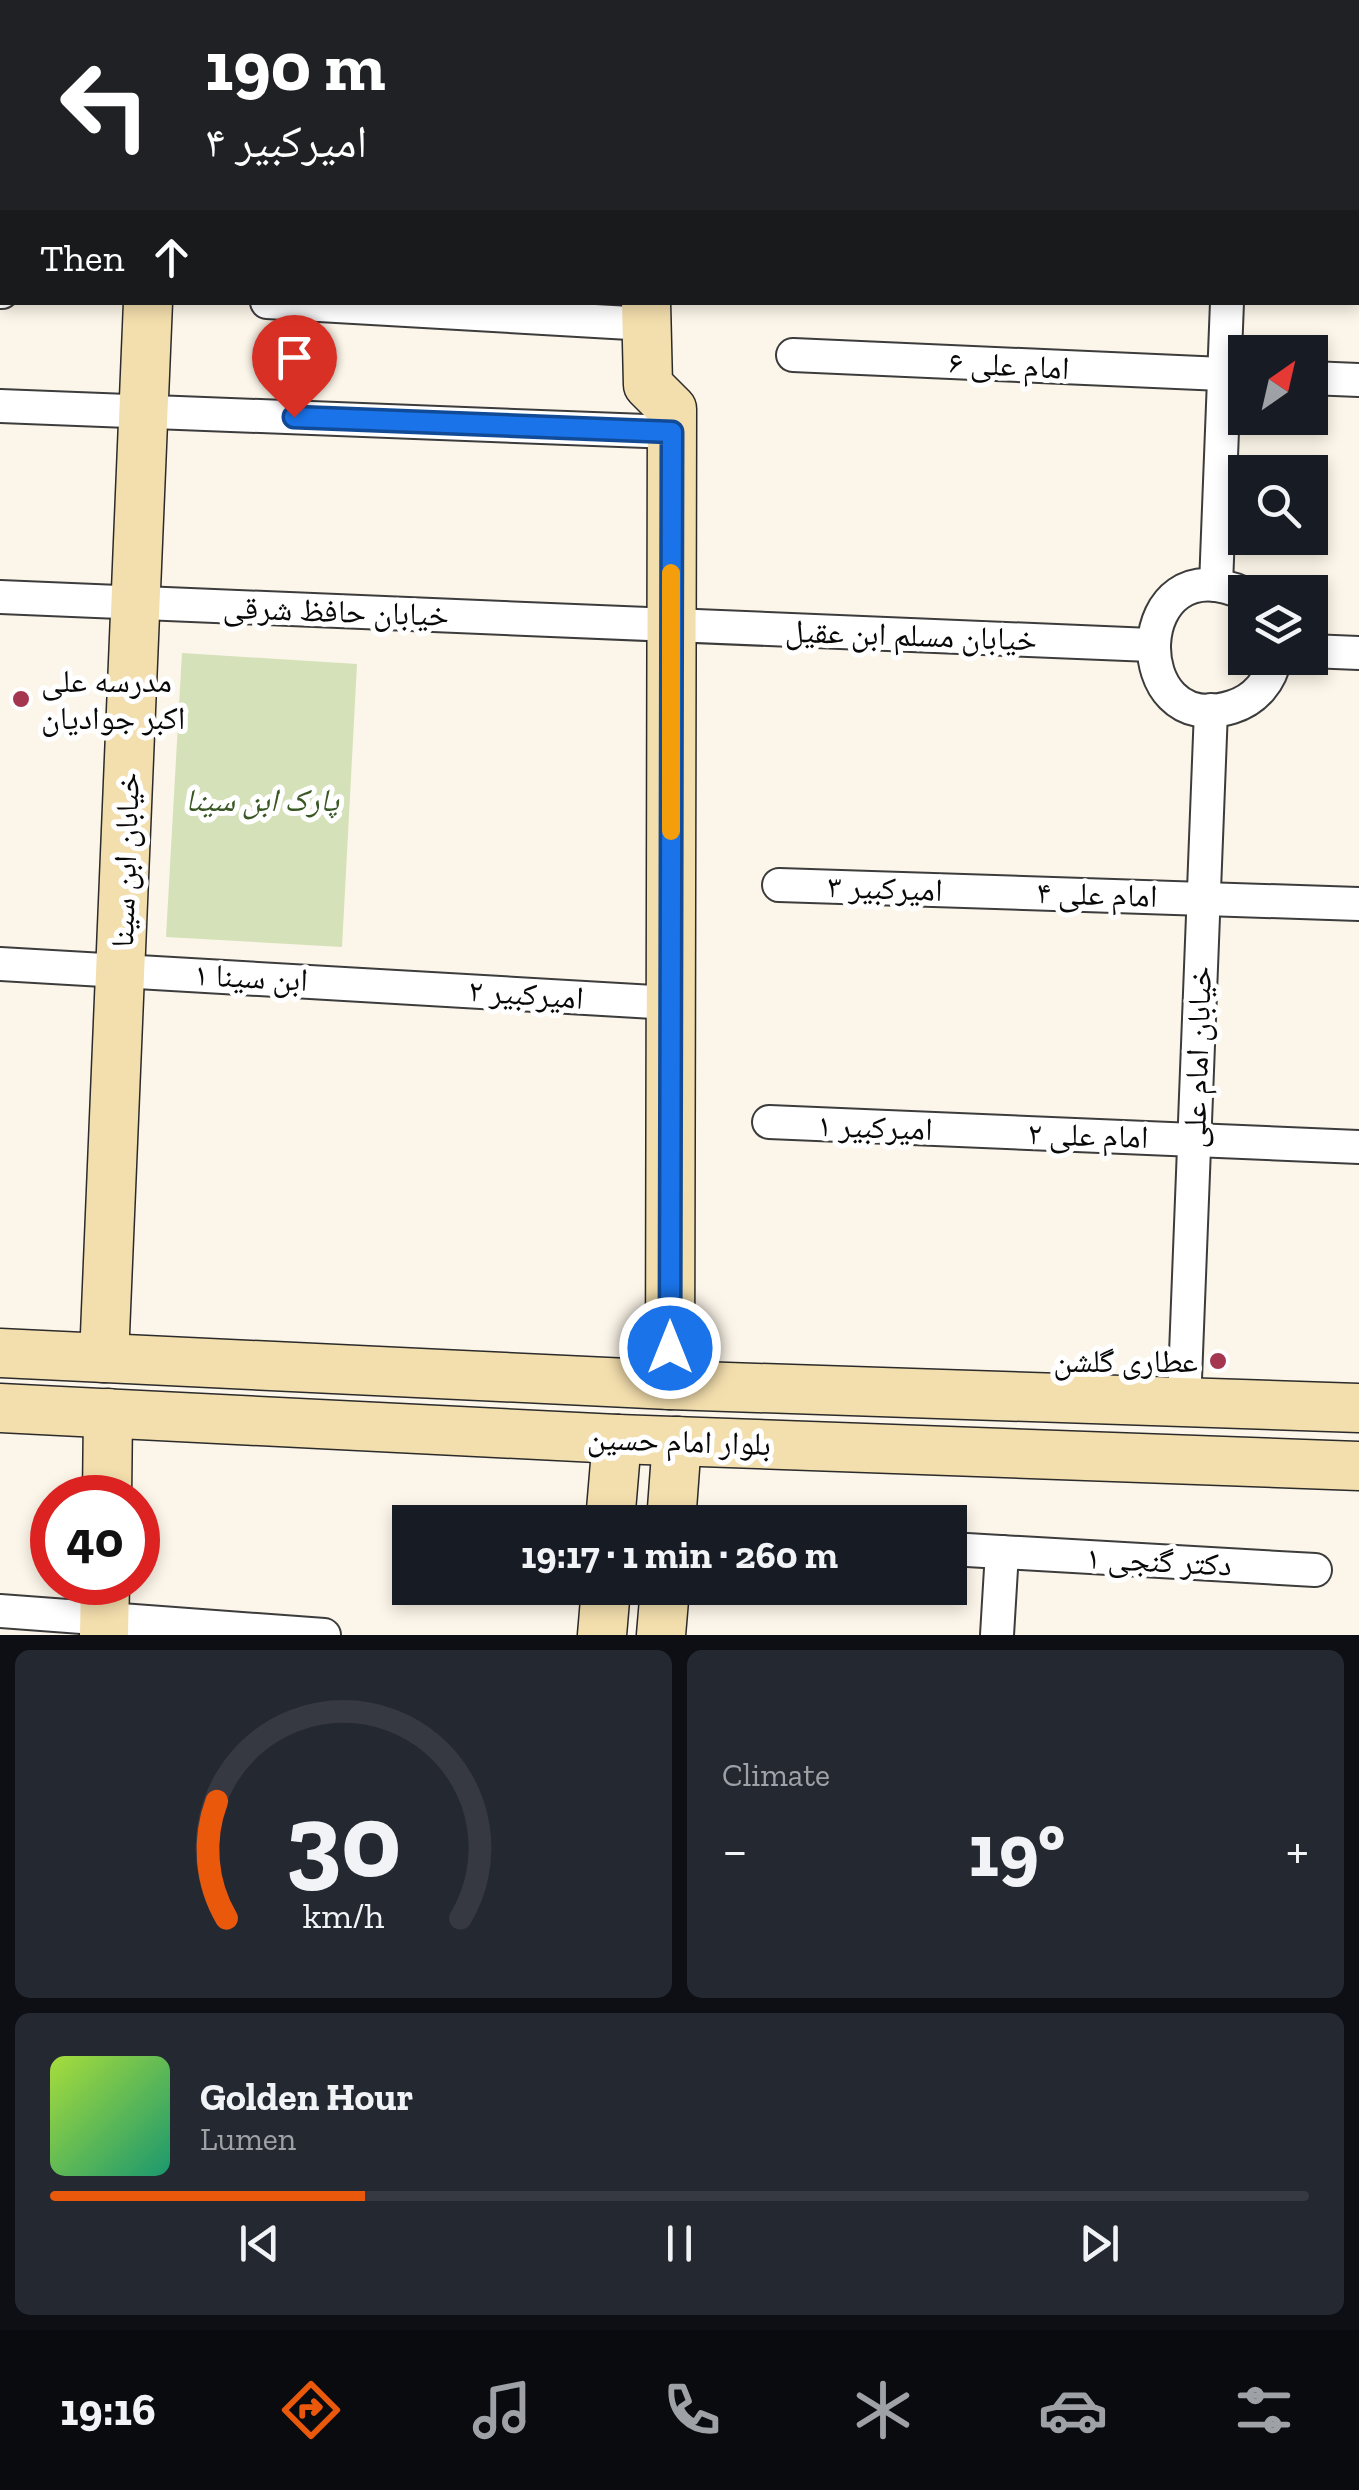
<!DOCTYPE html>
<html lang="en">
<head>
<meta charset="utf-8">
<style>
	:root { --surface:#171b24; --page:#242831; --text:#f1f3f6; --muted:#9ea1a6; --line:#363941; --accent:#ea580c }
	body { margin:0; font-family:"Zilla Slab","Noto Naskh Arabic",serif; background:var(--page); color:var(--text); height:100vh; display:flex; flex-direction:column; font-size:38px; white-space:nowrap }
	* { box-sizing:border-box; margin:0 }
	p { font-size:32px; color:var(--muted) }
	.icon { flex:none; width:55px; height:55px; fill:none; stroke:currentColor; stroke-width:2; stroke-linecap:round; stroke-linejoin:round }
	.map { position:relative; height:1635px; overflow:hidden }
	.side { display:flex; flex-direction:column; gap:15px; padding:15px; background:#0d0f14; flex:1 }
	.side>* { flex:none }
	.banner { position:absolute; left:0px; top:0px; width:1360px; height:305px; box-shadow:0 5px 15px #0003; background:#202124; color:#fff; overflow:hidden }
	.needle { width:65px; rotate:34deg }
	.buttons { position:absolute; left:1228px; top:335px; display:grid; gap:20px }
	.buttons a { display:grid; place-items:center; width:100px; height:100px; border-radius:0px; background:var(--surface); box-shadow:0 5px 15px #0003; font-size:50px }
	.speed { position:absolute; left:30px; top:1475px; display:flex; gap:20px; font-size:50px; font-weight:700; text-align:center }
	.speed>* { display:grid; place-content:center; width:130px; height:130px; border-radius:50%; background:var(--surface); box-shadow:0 5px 15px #0003; line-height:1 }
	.speed .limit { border:15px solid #d22; background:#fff; color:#111 }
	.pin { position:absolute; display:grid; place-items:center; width:85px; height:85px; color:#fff; margin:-102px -42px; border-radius:50% 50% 50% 0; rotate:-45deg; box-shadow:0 0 10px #0007 }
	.pin .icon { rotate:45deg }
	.me { position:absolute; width:110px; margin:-55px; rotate:0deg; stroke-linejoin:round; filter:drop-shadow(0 0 8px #0008) }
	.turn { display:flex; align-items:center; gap:35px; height:210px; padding:0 40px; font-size:45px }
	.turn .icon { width:130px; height:130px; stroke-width:2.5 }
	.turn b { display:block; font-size:70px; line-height:85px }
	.then { display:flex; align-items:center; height:95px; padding:0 40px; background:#0003; gap:20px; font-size:38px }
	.big { font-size:75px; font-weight:700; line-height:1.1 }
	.side .card { flex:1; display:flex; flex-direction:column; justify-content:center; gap:15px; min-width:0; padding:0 35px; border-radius:15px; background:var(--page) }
	.side .dial { align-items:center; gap:0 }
	.dial svg { height:260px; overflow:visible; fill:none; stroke:var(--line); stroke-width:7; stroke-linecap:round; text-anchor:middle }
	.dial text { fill:var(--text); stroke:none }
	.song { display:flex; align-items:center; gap:30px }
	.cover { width:120px; height:120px; border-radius:15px; background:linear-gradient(135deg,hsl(80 70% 55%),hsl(160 70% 35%)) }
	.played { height:10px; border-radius:5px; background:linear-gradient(90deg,var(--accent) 25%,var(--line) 25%) }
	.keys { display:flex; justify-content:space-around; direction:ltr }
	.heat { display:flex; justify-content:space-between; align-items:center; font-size:55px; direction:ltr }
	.side .tiles { flex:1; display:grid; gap:15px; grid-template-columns:1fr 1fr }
	.card:last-child { grid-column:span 2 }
	.trip { position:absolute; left:392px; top:1505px; width:575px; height:100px; border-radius:0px; background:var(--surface); box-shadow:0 5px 15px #0003; font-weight:700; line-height:100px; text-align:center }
	.tabs { display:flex; height:160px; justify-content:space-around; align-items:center; background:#090b0e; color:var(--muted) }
	.tabs .icon { width:70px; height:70px }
	.tabs .current { color:var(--accent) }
	.tabs b { font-size:45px; color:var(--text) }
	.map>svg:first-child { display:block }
	.green { fill:#d5e1b8 }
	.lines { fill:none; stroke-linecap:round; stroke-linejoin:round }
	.lane-casing { stroke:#3c3c3c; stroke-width:21 }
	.street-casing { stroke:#3c3c3c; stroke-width:36 }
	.secondary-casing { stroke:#2b2b2b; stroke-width:51 }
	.lane { stroke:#fff; stroke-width:18 }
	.street { stroke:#fff; stroke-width:32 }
	.secondary { stroke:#f3dead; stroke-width:48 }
	.route-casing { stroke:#114b97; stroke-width:25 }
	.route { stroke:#1a73e8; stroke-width:18 }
	.slow { stroke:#f59e0b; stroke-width:18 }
	.poi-dot { fill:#a53650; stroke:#fff; stroke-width:4 }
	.labels { text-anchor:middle; stroke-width:10; stroke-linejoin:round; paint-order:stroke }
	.street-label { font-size:32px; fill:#090909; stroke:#fff }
	.poi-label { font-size:32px; fill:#090909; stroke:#fff; text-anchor:start }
	.park-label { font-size:32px; font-style:italic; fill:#385724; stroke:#fff }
</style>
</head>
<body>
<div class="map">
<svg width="1359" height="1635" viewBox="0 0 1359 1635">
	<rect width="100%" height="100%" fill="#fcf5e9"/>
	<path class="green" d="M182 653 357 664 342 947 166 937Z"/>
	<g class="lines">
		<defs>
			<path id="lane" d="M448 2 449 0"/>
			<g id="street">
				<path d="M1239 2V0"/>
				<path d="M1358 137H1359"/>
				<path d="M0 292H2"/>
				<path d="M267 302 647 324"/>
				<path d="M793 355 1245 375"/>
				<path d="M1310 378 1359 380"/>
				<path d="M0 406 672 432"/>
				<path d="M1216 585 1227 302"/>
				<path d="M1245 594C1128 540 1124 741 1232 707 1255 700 1271 681 1275 658"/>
				<path d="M0 597 1151 645"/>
				<path d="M1310 651 1359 653"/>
				<path d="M779 885 1359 904"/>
				<path d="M0 964 671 1003"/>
				<path d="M769 1122 1359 1147"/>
				<path d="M1184 1405 1211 710"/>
				<path d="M950 1549 1315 1570"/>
				<path d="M0 1611 324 1635"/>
				<path d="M997 1635 1002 1552"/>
			</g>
			<g id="secondary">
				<path d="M640 0V2"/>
				<path d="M161 2V0"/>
				<path d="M646 302 648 385 672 409 670 1385"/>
				<path d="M0 1353 670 1385 1359 1408"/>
				<path d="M104 1358 148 302"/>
				<path d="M0 1408 617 1439 1359 1466"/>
				<path d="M107 1498 108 1413"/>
				<path d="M610 1522 617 1439"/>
				<path d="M671 1522 677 1441"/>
				<path d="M104 1635 105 1582"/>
				<path d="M602 1635 606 1588"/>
				<path d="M661 1635 665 1588"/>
			</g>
		</defs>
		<use href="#lane" class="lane-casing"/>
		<use href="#street" class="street-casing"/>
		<use href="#secondary" class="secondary-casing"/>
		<use href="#lane" class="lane"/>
		<use href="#street" class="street"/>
		<use href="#secondary" class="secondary"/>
	</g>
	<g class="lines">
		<defs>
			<path id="route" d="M294 417 672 432 670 1348"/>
		</defs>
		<use href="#route" class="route-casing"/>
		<use href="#route" class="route"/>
		<path class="slow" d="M671 831V573"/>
	</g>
	<g class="poi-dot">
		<circle cx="21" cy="699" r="10"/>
		<circle cx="1218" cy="1361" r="10"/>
	</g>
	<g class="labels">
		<g class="street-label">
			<text transform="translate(1009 365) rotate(3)" y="11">امام علی ۶</text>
			<text transform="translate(336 611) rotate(2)" y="11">خیابان حافظ شرقی</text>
			<text transform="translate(911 635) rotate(2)" y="11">خیابان مسلم ابن عقیل</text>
			<text transform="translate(125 860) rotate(-88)" y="11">خیابان ابن سینا</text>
			<text transform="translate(885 888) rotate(2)" y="11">امیرکبیر ۳</text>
			<text transform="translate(1097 894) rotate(2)" y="11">امام علی ۴</text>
			<text transform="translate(251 977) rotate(3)" y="11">ابن سینا ۱</text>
			<text transform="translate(526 994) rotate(4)" y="11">امیرکبیر ۲</text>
			<text transform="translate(1197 1057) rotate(-88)" y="11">خیابان امام علی</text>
			<text transform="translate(875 1127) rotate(2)" y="11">امیرکبیر ۱</text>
			<text transform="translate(1088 1135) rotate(2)" y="11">امام علی ۲</text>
			<text transform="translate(679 1441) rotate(2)" y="11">بلوار امام حسین</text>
			<text transform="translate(1159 1561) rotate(3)" y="11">دکتر گنجی ۱</text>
		</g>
		<g class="poi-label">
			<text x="41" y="692">مدرسه علی<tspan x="41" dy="37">اکبر جوادیان</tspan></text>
			<text x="1198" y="1372" text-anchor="end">عطاری گلشن</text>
		</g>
		<g class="park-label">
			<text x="262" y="811">پارک ابن سینا</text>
		</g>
	</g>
</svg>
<div class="buttons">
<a><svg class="needle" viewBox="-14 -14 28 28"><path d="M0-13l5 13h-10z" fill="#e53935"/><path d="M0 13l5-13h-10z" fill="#9ea1a6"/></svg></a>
<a><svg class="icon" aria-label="search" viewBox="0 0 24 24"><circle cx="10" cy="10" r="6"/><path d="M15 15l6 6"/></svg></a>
<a><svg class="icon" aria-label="layers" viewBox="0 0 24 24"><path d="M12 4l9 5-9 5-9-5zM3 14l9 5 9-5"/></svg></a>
</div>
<div class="speed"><div class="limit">40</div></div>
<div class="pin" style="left:294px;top:417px;background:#d93025"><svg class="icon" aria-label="arrive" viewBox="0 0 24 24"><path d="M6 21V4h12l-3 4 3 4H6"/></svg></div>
<svg class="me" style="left:670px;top:1348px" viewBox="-20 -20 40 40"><circle r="17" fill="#1a73e8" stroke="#fff" stroke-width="3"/><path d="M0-11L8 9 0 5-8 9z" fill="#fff"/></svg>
<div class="trip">19:17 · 1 min · 260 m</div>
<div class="banner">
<div class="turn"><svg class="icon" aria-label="left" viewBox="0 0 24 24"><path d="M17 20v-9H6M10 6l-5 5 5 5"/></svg><div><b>190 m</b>امیرکبیر ۴</div></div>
<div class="then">Then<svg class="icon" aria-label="ahead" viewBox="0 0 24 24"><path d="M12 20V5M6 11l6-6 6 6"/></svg></div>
</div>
</div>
<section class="side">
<div class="tiles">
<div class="card dial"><svg viewBox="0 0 100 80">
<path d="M14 69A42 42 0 1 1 86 69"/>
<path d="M14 69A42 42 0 0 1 11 33" stroke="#ea580c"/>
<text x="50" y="56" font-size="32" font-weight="700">30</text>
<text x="50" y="72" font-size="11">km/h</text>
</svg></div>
<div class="card"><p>Climate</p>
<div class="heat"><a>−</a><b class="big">19°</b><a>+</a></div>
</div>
<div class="card">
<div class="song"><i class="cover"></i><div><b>Golden Hour</b><p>Lumen</p></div></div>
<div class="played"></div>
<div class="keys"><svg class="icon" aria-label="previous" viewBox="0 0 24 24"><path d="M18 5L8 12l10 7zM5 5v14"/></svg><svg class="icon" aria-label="pause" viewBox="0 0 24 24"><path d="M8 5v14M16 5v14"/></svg><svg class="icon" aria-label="next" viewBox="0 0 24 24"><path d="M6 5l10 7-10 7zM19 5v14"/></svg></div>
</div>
</div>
</section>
<nav class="tabs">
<b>19:16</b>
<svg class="icon current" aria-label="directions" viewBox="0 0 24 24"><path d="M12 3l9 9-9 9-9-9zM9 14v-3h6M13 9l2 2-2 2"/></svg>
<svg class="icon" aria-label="music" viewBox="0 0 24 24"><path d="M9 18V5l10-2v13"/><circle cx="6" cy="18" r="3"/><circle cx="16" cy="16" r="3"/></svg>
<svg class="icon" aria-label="phone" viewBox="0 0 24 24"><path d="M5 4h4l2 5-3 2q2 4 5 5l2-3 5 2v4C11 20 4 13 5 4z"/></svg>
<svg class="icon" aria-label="climate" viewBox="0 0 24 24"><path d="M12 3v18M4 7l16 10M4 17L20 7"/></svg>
<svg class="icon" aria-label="car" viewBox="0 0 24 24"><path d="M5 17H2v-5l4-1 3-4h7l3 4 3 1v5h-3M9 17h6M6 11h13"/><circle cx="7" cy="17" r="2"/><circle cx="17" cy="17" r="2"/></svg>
<svg class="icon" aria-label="filters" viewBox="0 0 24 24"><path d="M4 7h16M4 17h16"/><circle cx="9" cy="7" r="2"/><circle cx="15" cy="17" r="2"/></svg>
</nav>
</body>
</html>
